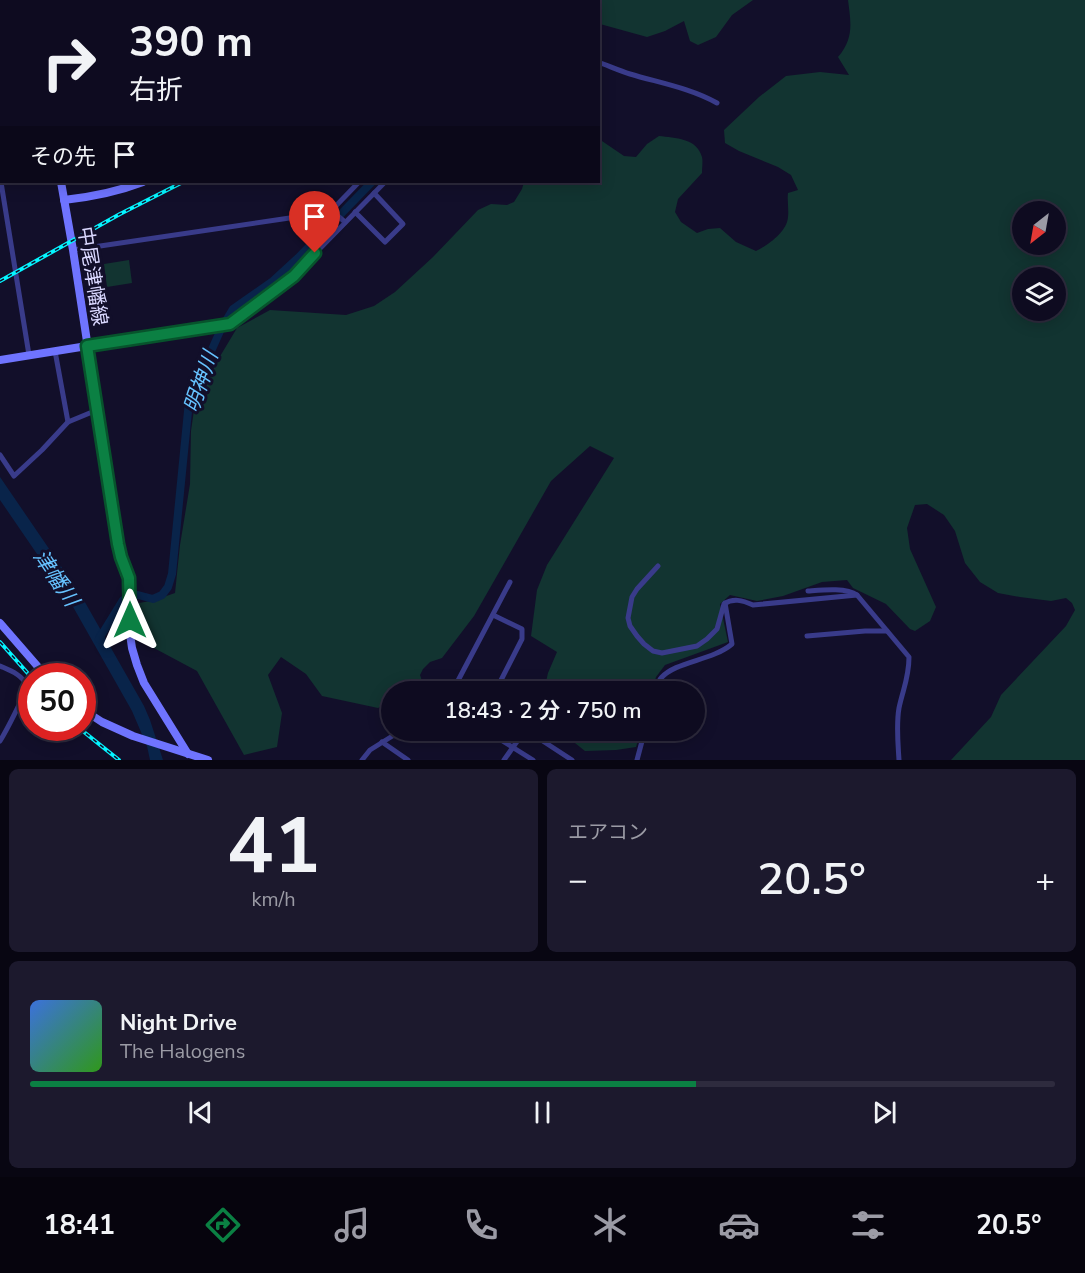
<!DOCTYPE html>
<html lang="ja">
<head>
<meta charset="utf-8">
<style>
	:root { --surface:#0e0b20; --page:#1c192d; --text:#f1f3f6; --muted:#9b9ba5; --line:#2e2b3e; --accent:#0b8043 }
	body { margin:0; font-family:"Nunito Sans","Noto Sans JP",sans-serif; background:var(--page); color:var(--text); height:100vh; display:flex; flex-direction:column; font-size:22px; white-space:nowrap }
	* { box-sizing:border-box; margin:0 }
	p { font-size:20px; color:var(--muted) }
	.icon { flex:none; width:33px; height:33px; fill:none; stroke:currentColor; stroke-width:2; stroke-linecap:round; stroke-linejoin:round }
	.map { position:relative; height:760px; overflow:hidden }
	.side { display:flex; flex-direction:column; gap:9px; padding:9px; background:#080612; flex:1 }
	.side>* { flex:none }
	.top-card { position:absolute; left:0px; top:0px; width:600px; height:183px; box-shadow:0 3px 15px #0003,0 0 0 2px var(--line); background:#0e0b20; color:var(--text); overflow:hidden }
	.needle { width:39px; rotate:211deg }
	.fabs { position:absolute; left:1012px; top:201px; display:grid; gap:12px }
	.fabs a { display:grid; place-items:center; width:54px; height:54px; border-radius:50%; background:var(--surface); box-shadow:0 3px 15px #0003,0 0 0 2px var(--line); font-size:30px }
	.speed { position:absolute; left:18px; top:663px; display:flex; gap:12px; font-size:30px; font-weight:700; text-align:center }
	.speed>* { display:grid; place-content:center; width:78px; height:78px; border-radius:50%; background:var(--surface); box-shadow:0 3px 15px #0003,0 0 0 2px var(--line); line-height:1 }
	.speed .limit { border:9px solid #d22; background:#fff; color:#111 }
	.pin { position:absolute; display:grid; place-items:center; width:51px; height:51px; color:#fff; margin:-62px -26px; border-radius:50% 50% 50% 0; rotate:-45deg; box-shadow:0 0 6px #0007 }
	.pin .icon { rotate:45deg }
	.me { position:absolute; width:66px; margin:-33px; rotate:0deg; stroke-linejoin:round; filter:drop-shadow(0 0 4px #0008) }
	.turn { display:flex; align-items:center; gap:21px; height:126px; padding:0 30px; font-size:27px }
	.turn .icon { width:78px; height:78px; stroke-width:2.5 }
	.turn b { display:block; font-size:42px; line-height:51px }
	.then { display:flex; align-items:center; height:57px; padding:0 30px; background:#0003; gap:12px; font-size:22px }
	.big { font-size:45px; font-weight:600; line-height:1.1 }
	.side .widget { flex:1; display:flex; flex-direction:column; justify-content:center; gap:9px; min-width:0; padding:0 21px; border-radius:9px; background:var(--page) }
	.side .dial { align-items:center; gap:0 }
	.dial b { font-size:78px; line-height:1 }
	.song { display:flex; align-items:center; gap:18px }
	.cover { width:72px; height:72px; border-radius:9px; background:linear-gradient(135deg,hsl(220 70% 55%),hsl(110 70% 35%)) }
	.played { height:6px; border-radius:3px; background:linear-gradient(90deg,var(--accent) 65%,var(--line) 65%) }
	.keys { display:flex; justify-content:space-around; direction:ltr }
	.heat { display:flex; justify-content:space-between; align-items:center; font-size:33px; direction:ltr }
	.side .tiles { flex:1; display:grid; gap:9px; grid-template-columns:1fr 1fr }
	.widget:last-child { grid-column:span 2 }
	.trip { position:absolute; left:381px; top:681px; width:324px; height:60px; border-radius:30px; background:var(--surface); box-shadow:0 3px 15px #0003,0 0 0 2px var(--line); font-weight:600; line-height:60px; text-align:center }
	.tab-bar { display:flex; height:96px; justify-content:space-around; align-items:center; background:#06040d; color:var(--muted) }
	.tab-bar .icon { width:42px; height:42px }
	.tab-bar .selected { color:var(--accent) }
	.tab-bar b { font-size:27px; color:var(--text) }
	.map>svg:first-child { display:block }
	.green { fill:#123431; fill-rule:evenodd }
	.water { fill:#09244a }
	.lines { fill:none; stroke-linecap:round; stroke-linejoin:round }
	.river { stroke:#09244a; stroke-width:8 }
	.street { stroke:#393b8a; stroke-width:5 }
	.secondary { stroke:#6f74ff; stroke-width:8 }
	.rail-casing { stroke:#04f5ff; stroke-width:4 }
	.rail { stroke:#120f2a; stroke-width:1.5; stroke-dasharray:4.5; stroke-linecap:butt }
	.route-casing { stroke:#07532c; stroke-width:15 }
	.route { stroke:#0b8043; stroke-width:10 }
	.labels { text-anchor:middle; stroke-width:6; stroke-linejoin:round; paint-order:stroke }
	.street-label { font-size:20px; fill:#dad8ff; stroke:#120f2a }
	.water-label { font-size:21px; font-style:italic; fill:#66c2ff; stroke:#120f2a }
</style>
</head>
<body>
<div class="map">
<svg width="1085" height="760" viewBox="0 0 1085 760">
	<rect width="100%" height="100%" fill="#120f2a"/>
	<g class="green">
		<path d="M594 0H753L732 15 716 37 698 45 690 41 684 21 665 31 647 37 600 24 598 2 594 1Z"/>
		<path d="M848 0H1085V760H951L991 717 1001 695 1066 626 1075 610 1072 603 1066 598 1051 601 1020 597 998 593 980 582 965 563 955 531 944 515 927 504 915 505 907 528 910 549 936 607 930 621 915 631 910 629 886 604 853 588 847 580 822 582 783 596 757 601 730 595 720 604 728 642 665 665 656 677 652 691H544L548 673 557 652 531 636 537 590 547 565 614 458 590 446 551 481 474 616 442 658 430 662 423 669 420 675 423 684 409 691 392 692 391 701 378 708 322 696 306 674 281 657 268 675 282 713 277 747 244 755 197 671 139 640 134 604 155 600 175 593 180 545 190 484 191 431 195 403 216 363 237 328 270 310 346 315 374 306 395 292 433 257 478 210 491 204 507 205 514 202 522 189 524 182H598L599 139 624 156 636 157 647 144 659 136C675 138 697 138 702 157 703 161 702 168 702 173L678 199 675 212 681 222 697 233 708 229 720 228 736 242 756 251C768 245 787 232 788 217 789 209 787 201 788 193L798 190 791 175 778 167 739 151 725 143 724 130 759 97 786 76 820 72 849 75 838 57C854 38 851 23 848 0ZM1023 212H1056V244H1023ZM1023 278H1056V310H1023Z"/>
		<path d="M129 260 132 283 107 287 104 264Z"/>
		<path d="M560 731 641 730V731L636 747 616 750 585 751Z"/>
	</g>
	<path class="water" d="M0 477 82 597 144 706 150 720 163 760H150L147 746 132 711 72 605 0 500Z"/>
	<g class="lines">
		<g class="river">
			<path d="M491 2V0"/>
			<path d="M99 639 123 600 138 595 153 599 162 595 168 587 172 574 189 401 221 329 233 309 273 281 298 258 372 182"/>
		</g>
		<g class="street">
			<path d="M480 2V0"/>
			<path d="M500 2 501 0"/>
			<path d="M562 2 563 0"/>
			<path d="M598 62C609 66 620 71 630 74 660 83 690 88 717 103"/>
			<path d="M0 88 2 86"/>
			<path d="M0 176 29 355"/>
			<path d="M332 211 345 222"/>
			<path d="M355 212 385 242 403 224 374 193"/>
			<path d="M73 250 330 212 359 182"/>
			<path d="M87 346 230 324 293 276 385 182"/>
			<path d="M55 351 68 422"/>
			<path d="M0 455 14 476 42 450 68 422 97 410"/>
			<path d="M658 566 637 589 632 597 628 618 630 626 637 636 644 644 653 651 662 653 697 646 707 639 717 629 724 604C733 598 742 600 753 605L857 595 909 657C909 678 903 689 899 708 896 725 898 743 899 760"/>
			<path d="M808 591C821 590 846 587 857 595"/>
			<path d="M493 615 522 629V639L495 692"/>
			<path d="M807 636 865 631H887"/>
			<path d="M0 666C9 670 23 675 26 685 27 692 5 733 0 741"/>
			<path d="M452 692 510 582"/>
			<path d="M657 692C658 687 658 681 661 678 676 661 712 661 732 644L725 603"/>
			<path d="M485 730 533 760"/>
			<path d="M526 730 572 760"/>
			<path d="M382 742 408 760"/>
			<path d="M362 760 370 750 402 730"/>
			<path d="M504 760 525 730"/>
			<path d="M637 760 645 730"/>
		</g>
		<g class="secondary">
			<path d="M452 0 455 2"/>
			<path d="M57 2 58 0"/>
			<path d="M295 2 296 0"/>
			<path d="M61 182 73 250 118 544 121 557 129 578 130 634 132 648 137 665 144 683 188 754"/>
			<path d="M64 200C91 197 117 192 143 182"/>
			<path d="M0 360 87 346"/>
			<path d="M0 623 46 676"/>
			<path d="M82 709 102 722 133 736 208 760"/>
		</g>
		<defs>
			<g id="rail">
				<path d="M0 281 120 214 183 182"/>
				<path d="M0 642 32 678"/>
				<path d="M79 728 119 760"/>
			</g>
		</defs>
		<use href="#rail" class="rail-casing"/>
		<use href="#rail" class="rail"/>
	</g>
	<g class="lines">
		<defs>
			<path id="route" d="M130 620 129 578 121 557 118 544 87 346 230 324 294 276 315 253"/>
		</defs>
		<use href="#route" class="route-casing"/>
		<use href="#route" class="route"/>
	</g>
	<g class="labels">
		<g class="street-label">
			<text transform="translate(93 276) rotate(81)" y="7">中尾津幡線</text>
		</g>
		<g class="water-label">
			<text transform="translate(201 382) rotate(-71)" y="7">明神川</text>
			<text transform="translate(56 578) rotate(56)" y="7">津幡川</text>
		</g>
	</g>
</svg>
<div class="fabs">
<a><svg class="needle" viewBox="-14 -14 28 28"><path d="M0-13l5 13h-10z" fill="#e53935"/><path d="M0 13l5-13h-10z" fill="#9b9ba5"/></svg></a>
<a><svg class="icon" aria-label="layers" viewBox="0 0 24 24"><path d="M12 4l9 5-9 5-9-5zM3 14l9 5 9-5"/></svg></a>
</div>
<div class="speed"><div class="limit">50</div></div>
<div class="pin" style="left:315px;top:253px;background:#d93025"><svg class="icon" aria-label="arrive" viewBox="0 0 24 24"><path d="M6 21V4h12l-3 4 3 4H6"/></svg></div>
<svg class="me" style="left:130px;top:620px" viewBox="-20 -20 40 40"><path d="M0-17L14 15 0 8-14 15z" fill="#0b8043" stroke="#fff" stroke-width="4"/></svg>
<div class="trip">18:43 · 2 分 · 750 m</div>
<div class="top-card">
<div class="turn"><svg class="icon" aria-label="right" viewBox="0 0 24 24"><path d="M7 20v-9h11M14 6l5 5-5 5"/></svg><div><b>390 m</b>右折</div></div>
<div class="then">その先<svg class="icon" aria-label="arrive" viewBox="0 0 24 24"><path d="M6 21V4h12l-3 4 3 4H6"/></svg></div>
</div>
</div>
<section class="side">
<div class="tiles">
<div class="widget dial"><b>41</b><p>km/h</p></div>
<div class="widget"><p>エアコン</p>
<div class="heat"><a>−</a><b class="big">20.5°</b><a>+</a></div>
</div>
<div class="widget">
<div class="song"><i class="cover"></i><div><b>Night Drive</b><p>The Halogens</p></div></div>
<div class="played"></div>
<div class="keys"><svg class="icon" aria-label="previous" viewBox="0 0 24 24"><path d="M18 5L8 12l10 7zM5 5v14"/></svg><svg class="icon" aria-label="pause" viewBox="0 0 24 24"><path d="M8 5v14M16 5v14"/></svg><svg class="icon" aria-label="next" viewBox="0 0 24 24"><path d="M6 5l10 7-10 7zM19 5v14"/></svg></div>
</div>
</div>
</section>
<nav class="tab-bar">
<b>18:41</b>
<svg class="icon selected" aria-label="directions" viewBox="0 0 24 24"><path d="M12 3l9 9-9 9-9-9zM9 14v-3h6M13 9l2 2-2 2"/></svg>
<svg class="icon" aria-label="music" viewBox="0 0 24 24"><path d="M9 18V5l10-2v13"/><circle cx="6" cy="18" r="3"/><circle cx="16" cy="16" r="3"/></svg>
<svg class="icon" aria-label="phone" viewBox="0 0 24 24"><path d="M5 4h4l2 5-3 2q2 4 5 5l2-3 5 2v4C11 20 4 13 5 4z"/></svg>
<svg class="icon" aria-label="climate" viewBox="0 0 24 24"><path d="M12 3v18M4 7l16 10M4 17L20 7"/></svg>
<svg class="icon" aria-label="car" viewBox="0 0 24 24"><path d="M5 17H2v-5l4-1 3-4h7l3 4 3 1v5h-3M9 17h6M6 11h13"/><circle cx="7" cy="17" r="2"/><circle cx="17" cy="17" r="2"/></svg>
<svg class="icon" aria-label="filters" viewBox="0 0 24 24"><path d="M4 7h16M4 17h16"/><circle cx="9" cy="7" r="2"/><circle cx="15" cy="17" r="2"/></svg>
<b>20.5°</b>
</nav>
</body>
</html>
